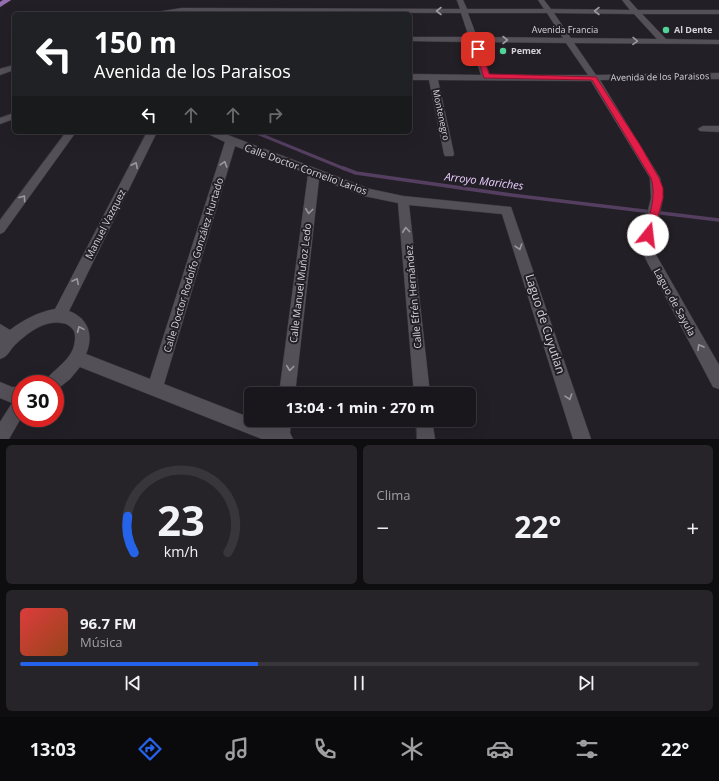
<!DOCTYPE html>
<html lang="es">
<head>
<meta charset="utf-8">
<style>
	:root { --surface:#1a171c; --page:#272429; --text:#f1f3f6; --muted:#9f9fa3; --line:#38363b; --accent:#2563eb }
	body { margin:0; font-family:"Open Sans",sans-serif; background:var(--page); color:var(--text); height:100vh; display:flex; flex-direction:column; font-size:15px; white-space:nowrap }
	* { box-sizing:border-box; margin:0 }
	p { font-size:13px; color:var(--muted) }
	.icon { flex:none; width:22px; height:22px; fill:none; stroke:currentColor; stroke-width:2; stroke-linecap:round; stroke-linejoin:round }
	.map { position:relative; height:439px; overflow:hidden }
	.sheet { display:flex; flex-direction:column; gap:6px; padding:6px; background:#0e0d0f; flex:1 }
	.sheet>* { flex:none }
	.guide { position:absolute; left:12px; top:12px; width:400px; height:122px; border-radius:6px; box-shadow:0 4px 16px #0002,0 0 0 1px var(--line); background:#202124; color:#fff; overflow:hidden }
	.speed { position:absolute; left:12px; top:375px; display:flex; gap:8px; font-size:20px; font-weight:700; text-align:center }
	.speed>* { display:grid; place-content:center; width:52px; height:52px; border-radius:50%; background:var(--surface); box-shadow:0 4px 16px #0002,0 0 0 1px var(--line); line-height:1 }
	.speed .limit { border:6px solid #d22; background:#fff; color:#111 }
	.pin { position:absolute; display:grid; place-items:center; width:34px; height:34px; color:#fff; margin:-17px; border-radius:8px; box-shadow:0 2px 6px #0006 }
	.me { position:absolute; width:44px; margin:-22px; rotate:16deg; stroke-linejoin:round; filter:drop-shadow(0 0 3px #0008) }
	.turn { display:flex; align-items:center; gap:14px; height:84px; padding:0 16px; font-size:18px }
	.turn .icon { width:52px; height:52px; stroke-width:2.5 }
	.turn b { display:block; font-size:28px; line-height:34px }
	.lanes { display:flex; align-items:center; height:38px; padding:0 16px; background:#0003; justify-content:center; gap:20px; direction:ltr }
	.lanes .off { opacity:.35 }
	.big { font-size:30px; font-weight:700; line-height:1.1 }
	.sheet .tile { flex:1; display:flex; flex-direction:column; justify-content:center; gap:6px; min-width:0; padding:0 14px; border-radius:6px; background:var(--page) }
	.sheet .dial { align-items:center; gap:0 }
	.dial svg { height:104px; overflow:visible; fill:none; stroke:var(--line); stroke-width:7; stroke-linecap:round; text-anchor:middle }
	.dial text { fill:var(--text); stroke:none }
	.song { display:flex; align-items:center; gap:12px }
	.cover { width:48px; height:48px; border-radius:6px; background:linear-gradient(135deg,hsl(0 70% 55%),hsl(20 70% 35%)) }
	.played { height:4px; border-radius:2px; background:linear-gradient(90deg,var(--accent) 35%,var(--line) 35%) }
	.keys { display:flex; justify-content:space-around; direction:ltr }
	.heat { display:flex; justify-content:space-between; align-items:center; font-size:22px; direction:ltr }
	.sheet .tiles { flex:1; display:grid; gap:6px; grid-template-columns:1fr 1fr }
	.tile:last-child { grid-column:span 2 }
	.trip { position:absolute; left:244px; top:387px; width:232px; height:40px; border-radius:6px; background:var(--surface); box-shadow:0 4px 16px #0002,0 0 0 1px var(--line); font-weight:700; line-height:40px; text-align:center }
	.tabs { display:flex; height:64px; justify-content:space-around; align-items:center; background:#0a090b; color:var(--muted) }
	.tabs .icon { width:28px; height:28px }
	.tabs .selected { color:var(--accent) }
	.tabs b { font-size:18px; color:var(--text) }
	.map>svg:first-child { display:block }
	.lines { fill:none; stroke-linecap:round; stroke-linejoin:round }
	.stream-far1 { stroke:#543f60; stroke-width:3 }
	.stream { stroke:#543f60; stroke-width:3.5 }
	.minor-casing { stroke:#3c393f; stroke-width:1 }
	.major-casing { stroke:#3c393f; stroke-width:1 }
	.minor { fill:#545058; fill-rule:evenodd }
	.major { fill:#956db1; fill-rule:evenodd }
	.oneway { stroke:#9b989e }
	.route { fill:#e11d48; stroke:#92132f }
	.poi-dot { fill:#52d397; stroke:#231f26; stroke-width:1.5 }
	.labels { text-anchor:middle; stroke-width:4; stroke-linejoin:round; paint-order:stroke }
	.far-street-label { font-size:9px; fill:#d5d3d8; stroke:#231f26 }
	.far-poi-label { font-size:9px; font-weight:bold; fill:#d5d3d8; stroke:#231f26; text-anchor:start }
	.street-label { font-size:10px; fill:#d5d3d8; stroke:#231f26 }
	.water-label { font-size:11px; font-style:italic; fill:#e8cdfe; stroke:#231f26 }
	.near-street-label { font-size:12px; fill:#d5d3d8; stroke:#231f26 }
</style>
</head>
<body>
<div class="map">
<svg width="719" height="439" viewBox="0 0 719 439">
	<rect width="100%" height="100%" fill="#231f26"/>
	<g class="lines">
		<path class="stream-far1" d="M254 132 345 169"/>
		<path class="stream" d="M343 168 356 173 511 195 719 220"/>
		<defs>
			<g id="minor">
				<path d="M457 0H463L467 9H544L538 0H544L551 9 630 10 622 0H629L638 10H719V14H642L666 39 719 40V44L574 43 596 75 719 73V79L600 80 660 178 663 198 655 235V253L719 365V389L713 387 643 254 642 235 651 198 650 178 591 81 438 80 454 154 453 156H445L444 154 429 80H410V74L481 75 470 42 410 41V37H469L461 13 182 12 152 14 156 12 182 8 460 9ZM468 13H547L563 38 477 37ZM554 13 634 14 657 39 571 38ZM478 42 566 43 588 75H490Z"/>
				<path d="M14 65V70L0 75V69Z"/>
				<path d="M14 113V119L0 124V118Z"/>
				<path d="M703 126H719V132L700 131 698 129Z"/>
				<path d="M66 132H76L4 232 0 234V220Z"/>
				<path d="M147 132H157L69 311C88 318 94 335 86 354L150 379 225 142 208 134 206 132H220L370 189 403 196 511 207 591 439H573L502 214 409 205 430 394H414L398 203 364 196 319 179 295 394H279L308 174 235 146 164 384 251 418V420H257L274 426 275 420H291L290 433 293 439H262L80 367 70 379 55 391V384H44C49 372 67 364 73 349 75 343 76 336 74 331 71 326 66 323 61 323 43 320 25 335 13 347 9 352 7 357 0 359V324L10 330C23 320 38 312 55 309Z"/>
				<path d="M0 382 12 387H21V418L9 439H0V422L12 403 0 398Z"/>
				<path d="M416 420H432L435 439H417Z"/>
			</g>
			<path id="major" d="M3 0H11L0 7V2Z"/>
		</defs>
		<use href="#minor" class="minor-casing"/>
		<use href="#major" class="major-casing"/>
		<use href="#minor" class="minor"/>
		<use href="#major" class="major"/>
	</g>
	<defs><path id="oneway-chevron" d="M-2-3.5L2.5 0L-2 3.5" fill="none" stroke-width="1.6" stroke-linecap="round" stroke-linejoin="round"/></defs>
	<g class="oneway">
		<use href="#oneway-chevron" transform="translate(439 11) rotate(180)"/>
		<use href="#oneway-chevron" transform="translate(597 11) rotate(-180)"/>
		<use href="#oneway-chevron" transform="translate(505 40)"/>
		<use href="#oneway-chevron" transform="translate(635 41) rotate(1)"/>
		<use href="#oneway-chevron" transform="translate(224 164) rotate(-73)"/>
		<use href="#oneway-chevron" transform="translate(135 165) rotate(-63)"/>
		<use href="#oneway-chevron" transform="translate(23 198) rotate(-54)"/>
		<use href="#oneway-chevron" transform="translate(309 211) rotate(97)"/>
		<use href="#oneway-chevron" transform="translate(406 230) rotate(-95)"/>
		<use href="#oneway-chevron" transform="translate(519 247) rotate(72)"/>
		<use href="#oneway-chevron" transform="translate(76 281) rotate(-63)"/>
		<use href="#oneway-chevron" transform="translate(80 329) rotate(-114)"/>
		<use href="#oneway-chevron" transform="translate(700 347) rotate(-119)"/>
		<use href="#oneway-chevron" transform="translate(290 368) rotate(97)"/>
		<use href="#oneway-chevron" transform="translate(569 397) rotate(72)"/>
	</g>
	<path class="route" d="M478 47 481 49 489 74 596 77 640 145 659 178 663 188V198L652 238H645L644 235C649 216 657 197 651 178L592 80 484 78 475 49Z"/>
	<g class="poi-dot">
		<circle cx="666" cy="30" r="4"/>
		<circle cx="503" cy="51" r="4"/>
	</g>
	<g class="labels">
		<g class="far-street-label">
			<text x="565" y="33">Avenida Francia</text>
			<text transform="translate(660 77) rotate(-1)" y="3">Avenida de los Paraisos</text>
			<text transform="translate(441 115) rotate(78)" y="3">Montenegro</text>
		</g>
		<g class="far-poi-label">
			<text x="674" y="33">Al Dente</text>
			<text x="511" y="54">Pemex</text>
		</g>
		<g class="street-label">
			<text transform="translate(306 169) rotate(20)" y="4">Calle Doctor Cornelio Larios</text>
			<text transform="translate(105 224) rotate(-63)" y="4">Manuel Vazquez</text>
			<text transform="translate(193 265) rotate(-73)" y="4">Calle Doctor Rodolfo González Hurtado</text>
			<text transform="translate(300 283) rotate(-83)" y="4">Calle Manuel Muñoz Ledo</text>
			<text transform="translate(413 297) rotate(-95)" y="4">Calle Efrén Hernández</text>
			<text transform="translate(675 302) rotate(61)" y="4">Laguo de Sayula</text>
		</g>
		<g class="water-label">
			<text transform="translate(484 181) rotate(7)" y="4">Arroyo Mariches</text>
		</g>
		<g class="near-street-label">
			<text transform="translate(545 324) rotate(72)" y="4">Laguo de Cuyutlan</text>
		</g>
	</g>
</svg>
<div class="speed"><div class="limit">30</div></div>
<div class="pin" style="left:478px;top:49px;background:#d93025"><svg class="icon" aria-label="arrive" viewBox="0 0 24 24"><path d="M6 21V4h12l-3 4 3 4H6"/></svg></div>
<svg class="me" style="left:648px;top:235px" viewBox="-20 -20 40 40"><circle r="19" fill="#fff"/><path d="M0-13L10 11 0 6-10 11z" fill="#e11d48"/></svg>
<div class="trip">13:04 · 1 min · 270 m</div>
<div class="guide">
<div class="turn"><svg class="icon" aria-label="left" viewBox="0 0 24 24"><path d="M17 20v-9H6M10 6l-5 5 5 5"/></svg><div><b>150 m</b>Avenida de los Paraisos</div></div>
<div class="lanes"><svg class="icon" aria-label="left" viewBox="0 0 24 24"><path d="M17 20v-9H6M10 6l-5 5 5 5"/></svg><svg class="icon off" aria-label="ahead" viewBox="0 0 24 24"><path d="M12 20V5M6 11l6-6 6 6"/></svg><svg class="icon off" aria-label="ahead" viewBox="0 0 24 24"><path d="M12 20V5M6 11l6-6 6 6"/></svg><svg class="icon off" aria-label="right" viewBox="0 0 24 24"><path d="M7 20v-9h11M14 6l5 5-5 5"/></svg></div>
</div>
</div>
<section class="sheet">
<div class="tiles">
<div class="tile dial"><svg viewBox="0 0 100 80">
<path d="M14 69A42 42 0 1 1 86 69"/>
<path d="M14 69A42 42 0 0 1 9 41" stroke="#2563eb"/>
<text x="50" y="56" font-size="32" font-weight="700">23</text>
<text x="50" y="72" font-size="11">km/h</text>
</svg></div>
<div class="tile"><p>Clima</p>
<div class="heat"><a>−</a><b class="big">22°</b><a>+</a></div>
</div>
<div class="tile">
<div class="song"><i class="cover"></i><div><b>96.7 FM</b><p>Música</p></div></div>
<div class="played"></div>
<div class="keys"><svg class="icon" aria-label="previous" viewBox="0 0 24 24"><path d="M18 5L8 12l10 7zM5 5v14"/></svg><svg class="icon" aria-label="pause" viewBox="0 0 24 24"><path d="M8 5v14M16 5v14"/></svg><svg class="icon" aria-label="next" viewBox="0 0 24 24"><path d="M6 5l10 7-10 7zM19 5v14"/></svg></div>
</div>
</div>
</section>
<nav class="tabs">
<b>13:03</b>
<svg class="icon selected" aria-label="directions" viewBox="0 0 24 24"><path d="M12 3l9 9-9 9-9-9zM9 14v-3h6M13 9l2 2-2 2"/></svg>
<svg class="icon" aria-label="music" viewBox="0 0 24 24"><path d="M9 18V5l10-2v13"/><circle cx="6" cy="18" r="3"/><circle cx="16" cy="16" r="3"/></svg>
<svg class="icon" aria-label="phone" viewBox="0 0 24 24"><path d="M5 4h4l2 5-3 2q2 4 5 5l2-3 5 2v4C11 20 4 13 5 4z"/></svg>
<svg class="icon" aria-label="climate" viewBox="0 0 24 24"><path d="M12 3v18M4 7l16 10M4 17L20 7"/></svg>
<svg class="icon" aria-label="car" viewBox="0 0 24 24"><path d="M5 17H2v-5l4-1 3-4h7l3 4 3 1v5h-3M9 17h6M6 11h13"/><circle cx="7" cy="17" r="2"/><circle cx="17" cy="17" r="2"/></svg>
<svg class="icon" aria-label="filters" viewBox="0 0 24 24"><path d="M4 7h16M4 17h16"/><circle cx="9" cy="7" r="2"/><circle cx="15" cy="17" r="2"/></svg>
<b>22°</b>
</nav>
</body>
</html>
